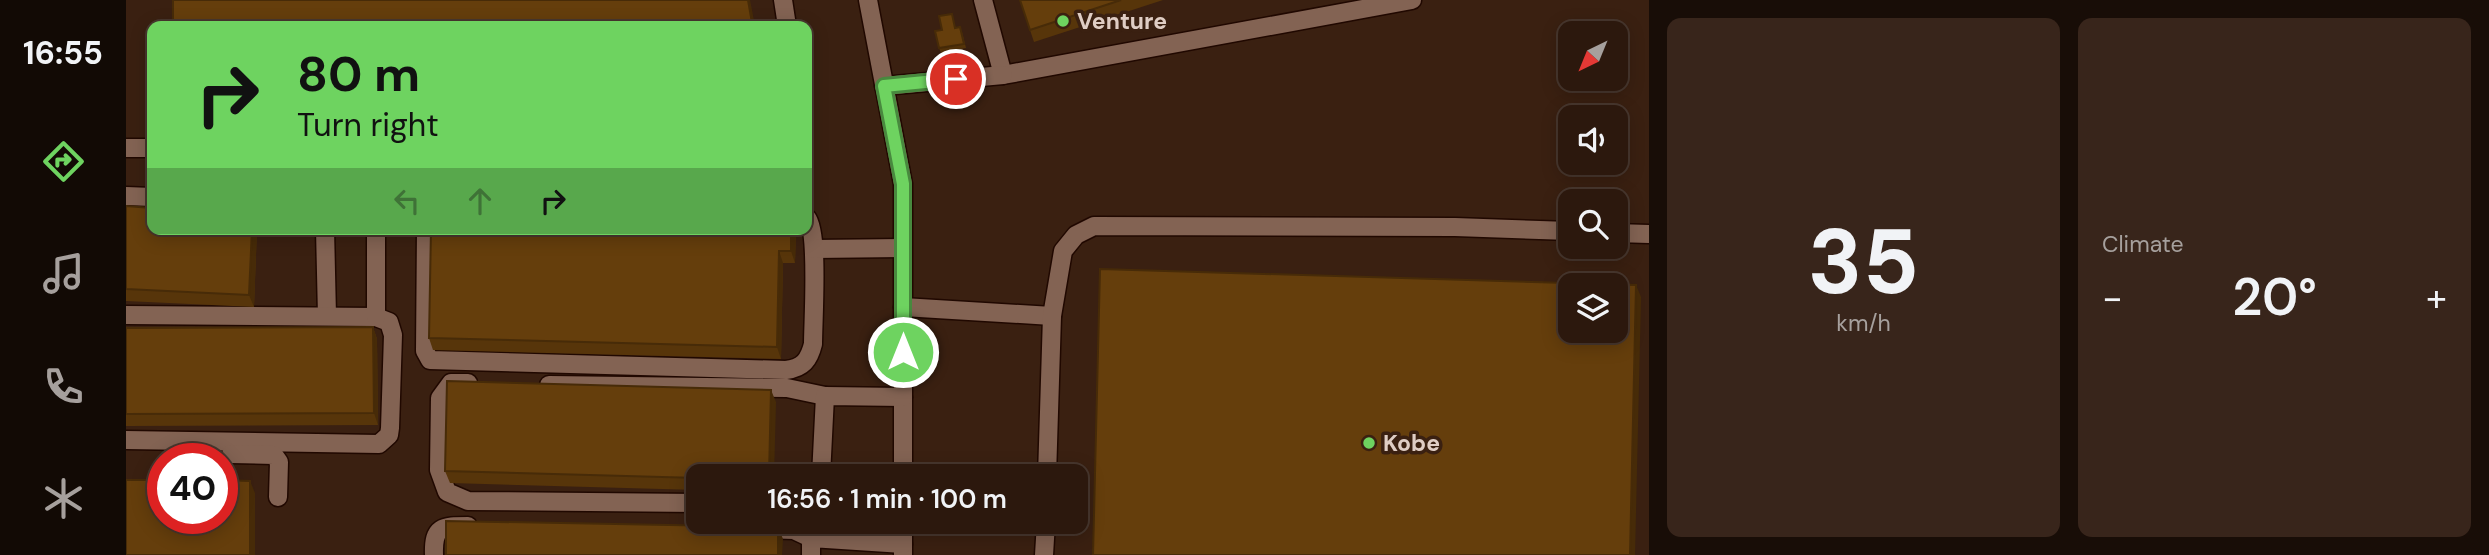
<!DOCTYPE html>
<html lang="en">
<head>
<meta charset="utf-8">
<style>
	:root { --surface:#2c180d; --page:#38251b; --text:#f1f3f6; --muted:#a6a09d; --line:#48372e; --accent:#6ed360 }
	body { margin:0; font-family:"DM Sans",sans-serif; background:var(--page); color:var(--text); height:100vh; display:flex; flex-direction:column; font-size:26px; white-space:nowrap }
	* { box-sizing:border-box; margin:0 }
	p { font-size:23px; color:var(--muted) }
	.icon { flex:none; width:38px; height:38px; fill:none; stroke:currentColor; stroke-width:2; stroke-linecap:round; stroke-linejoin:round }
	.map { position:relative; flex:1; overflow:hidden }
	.details { display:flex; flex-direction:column; gap:18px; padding:18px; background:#180d07; width:840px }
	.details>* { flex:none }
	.hud { position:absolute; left:21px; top:21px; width:665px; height:214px; border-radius:14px; box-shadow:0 4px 18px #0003,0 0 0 2px var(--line); background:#6ed360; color:#111; overflow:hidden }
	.needle { width:46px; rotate:223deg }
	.tools { position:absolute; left:1432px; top:21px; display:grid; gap:14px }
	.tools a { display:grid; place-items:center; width:70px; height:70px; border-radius:14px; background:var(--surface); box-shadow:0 4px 18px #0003,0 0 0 2px var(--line); font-size:35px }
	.speed { position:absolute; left:21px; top:443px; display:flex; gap:14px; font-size:35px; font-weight:700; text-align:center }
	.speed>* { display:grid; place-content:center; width:91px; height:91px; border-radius:50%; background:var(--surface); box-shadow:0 4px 18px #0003,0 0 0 2px var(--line); line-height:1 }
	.speed .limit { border:10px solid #d22; background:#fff; color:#111 }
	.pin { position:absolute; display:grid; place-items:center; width:60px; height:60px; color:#fff; margin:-30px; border:4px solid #fff; border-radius:50%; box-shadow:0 2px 7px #0007 }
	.me { position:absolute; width:77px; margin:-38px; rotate:0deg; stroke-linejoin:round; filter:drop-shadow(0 0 5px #0008) }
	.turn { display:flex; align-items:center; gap:24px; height:147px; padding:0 35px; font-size:32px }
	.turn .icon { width:91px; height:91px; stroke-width:2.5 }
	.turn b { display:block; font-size:49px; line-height:60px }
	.lanes { display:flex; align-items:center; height:66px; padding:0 35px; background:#0003; justify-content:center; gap:35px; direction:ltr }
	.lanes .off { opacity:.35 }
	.big { font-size:52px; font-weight:600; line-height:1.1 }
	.details .card { flex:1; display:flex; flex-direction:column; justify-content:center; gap:10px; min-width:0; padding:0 24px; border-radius:14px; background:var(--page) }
	.details .dial { align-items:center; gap:0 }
	.dial b { font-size:91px; line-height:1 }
	.heat { display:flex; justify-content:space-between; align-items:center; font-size:38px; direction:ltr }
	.details .tiles { flex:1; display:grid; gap:18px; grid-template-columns:repeat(2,1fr) }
	.trip { position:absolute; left:560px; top:464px; width:402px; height:70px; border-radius:14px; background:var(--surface); box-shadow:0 4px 18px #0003,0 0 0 2px var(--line); font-weight:600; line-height:70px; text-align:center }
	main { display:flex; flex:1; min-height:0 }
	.tabs { display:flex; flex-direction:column; width:126px; justify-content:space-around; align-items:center; background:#120a05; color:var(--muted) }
	.tabs .icon { width:49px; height:49px }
	.tabs .active { color:var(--accent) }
	.tabs b { font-size:32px; color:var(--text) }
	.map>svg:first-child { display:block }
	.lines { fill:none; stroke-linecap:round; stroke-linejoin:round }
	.minor-casing { stroke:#200800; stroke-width:21 }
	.minor { stroke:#836353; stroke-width:18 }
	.wall { fill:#57350a }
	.shaded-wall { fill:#472b08 }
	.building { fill:#653e0c; stroke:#472b08; stroke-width:2; fill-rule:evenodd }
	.route-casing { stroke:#48893e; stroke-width:18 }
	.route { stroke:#6ed360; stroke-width:12 }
	.poi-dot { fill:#6ed360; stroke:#3a2011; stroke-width:2.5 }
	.labels { text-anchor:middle; stroke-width:7; stroke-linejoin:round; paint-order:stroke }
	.poi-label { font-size:23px; font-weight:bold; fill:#dfcdc4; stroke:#3a2011; text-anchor:start }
</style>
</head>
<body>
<main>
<nav class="tabs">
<b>16:55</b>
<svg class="icon active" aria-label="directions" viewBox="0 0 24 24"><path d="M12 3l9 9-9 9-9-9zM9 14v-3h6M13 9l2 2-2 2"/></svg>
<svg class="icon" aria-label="music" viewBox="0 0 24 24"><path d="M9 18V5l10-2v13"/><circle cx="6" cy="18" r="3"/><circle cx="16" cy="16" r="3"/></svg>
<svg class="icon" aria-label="phone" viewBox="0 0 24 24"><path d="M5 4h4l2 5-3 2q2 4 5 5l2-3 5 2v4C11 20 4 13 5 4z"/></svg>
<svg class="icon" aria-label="climate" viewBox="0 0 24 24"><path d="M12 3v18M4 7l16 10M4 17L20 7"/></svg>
</nav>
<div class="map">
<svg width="1523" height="555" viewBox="0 0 1523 555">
	<rect width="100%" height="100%" fill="#3a2011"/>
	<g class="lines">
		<defs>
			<g id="minor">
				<path d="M657 0 661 26"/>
				<path d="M742 0 777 184V476"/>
				<path d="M857 0 877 75 1286 0"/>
				<path d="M758 86 877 75"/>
				<path d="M0 148H26"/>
				<path d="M0 196 26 197"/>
				<path d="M199 229 201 316"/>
				<path d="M300 229 299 351 304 360 660 370C677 368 683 360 687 344 687 321 693 232 681 218"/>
				<path d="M1489 233 1523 234"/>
				<path d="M688 249 776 248"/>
				<path d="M777 307 926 316"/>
				<path d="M0 315 250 317 263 322 267 335 264 428 263 435 253 444 0 440"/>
				<path d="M250 317V229"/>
				<path d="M342 383H325L314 398 313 470 321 492 342 501 572 503"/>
				<path d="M423 385 661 388 699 396"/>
				<path d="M105 454 148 455 153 462 152 497"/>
				<path d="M695 476 699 396 777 397"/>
				<path d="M921 476 926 316 937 251 950 235 968 226 1329 227 1444 231"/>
				<path d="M777 522V555"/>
				<path d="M632 529 668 530 685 538"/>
				<path d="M308 555C307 526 316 526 342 526"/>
				<path d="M685 555V538L777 544"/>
				<path d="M918 555 920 522"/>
			</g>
		</defs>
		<use href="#minor" class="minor-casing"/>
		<use href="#minor" class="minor"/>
	</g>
	<g class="wall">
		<path d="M894 0H1037L908 42Z"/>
		<path d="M826 14 829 28 836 32 840 48 815 53 813 48Z"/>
		<path d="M0 206 131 229 128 307 0 301Z"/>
		<path d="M305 229H670L669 263H657L655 359 307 350 303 338Z"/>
		<path d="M247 327 251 339 252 425 0 426V328Z"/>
		<path d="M650 402 572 476V490L324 483 319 471Z"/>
	</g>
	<g class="shaded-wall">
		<path d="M622 0H624L629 26 626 23Z"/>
		<path d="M126 229H131L128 307 123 295Z"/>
		<path d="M665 229H670L669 263 665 251Z"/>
		<path d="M653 251 657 263 655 359 651 347Z"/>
		<path d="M1510 285 1515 297 1509 555H1504Z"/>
		<path d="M247 327 251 339 252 425 248 413Z"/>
		<path d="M645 390 650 402 648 476H643Z"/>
		<path d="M124 481 129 493V555H124Z"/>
		<path d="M652 527 657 539 656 555H652Z"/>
	</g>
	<g class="building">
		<path d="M47 0H622L626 23 631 26H47Z"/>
		<path d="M894 0H995L904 30Z"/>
		<path d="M826 14 829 28 834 27 838 44 813 48 809 31 816 30 813 16Z"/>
		<path d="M0 206 26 208V229H126L123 295 0 289Z"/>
		<path d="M305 229H665V251H653L651 347 303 338Z"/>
		<path d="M974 269 1510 285 1504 555H967ZM1444 285H1489V331H1444Z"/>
		<path d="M247 327 248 413 0 414V328Z"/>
		<path d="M321 381 645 390 643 476H572V478L319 471Z"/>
		<path d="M0 480H37V518H96V480L124 481V555H0Z"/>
		<path d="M320 521 652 527V555H320Z"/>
	</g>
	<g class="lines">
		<defs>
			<path id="route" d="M777 352V184L758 86 830 79"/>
		</defs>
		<use href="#route" class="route-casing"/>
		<use href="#route" class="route"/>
	</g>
	<g class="poi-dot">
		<circle cx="937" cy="21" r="7"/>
		<circle cx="1243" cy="443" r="7"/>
	</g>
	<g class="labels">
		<g class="poi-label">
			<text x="951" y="29">Venture</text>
			<text x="1257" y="451">Kobe</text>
		</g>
	</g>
</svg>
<div class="tools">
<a><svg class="needle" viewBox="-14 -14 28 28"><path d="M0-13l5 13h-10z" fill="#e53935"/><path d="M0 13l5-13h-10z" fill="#a6a09d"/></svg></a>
<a><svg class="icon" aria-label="sound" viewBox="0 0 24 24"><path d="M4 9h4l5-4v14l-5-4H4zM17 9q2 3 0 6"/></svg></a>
<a><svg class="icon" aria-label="search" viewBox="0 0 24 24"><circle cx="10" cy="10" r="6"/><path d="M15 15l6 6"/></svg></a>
<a><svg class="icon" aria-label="layers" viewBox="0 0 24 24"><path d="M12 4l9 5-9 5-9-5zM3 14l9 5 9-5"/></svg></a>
</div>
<div class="speed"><div class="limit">40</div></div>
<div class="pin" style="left:830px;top:79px;background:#d93025"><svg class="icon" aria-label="arrive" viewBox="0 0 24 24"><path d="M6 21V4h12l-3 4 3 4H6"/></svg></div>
<svg class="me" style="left:777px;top:352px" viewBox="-20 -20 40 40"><circle r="17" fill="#6ed360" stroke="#fff" stroke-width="3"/><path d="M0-11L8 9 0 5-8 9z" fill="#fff"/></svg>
<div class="trip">16:56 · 1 min · 100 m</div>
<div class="hud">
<div class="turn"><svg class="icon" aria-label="right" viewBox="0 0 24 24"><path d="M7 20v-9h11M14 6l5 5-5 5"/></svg><div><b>80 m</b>Turn right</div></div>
<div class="lanes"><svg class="icon off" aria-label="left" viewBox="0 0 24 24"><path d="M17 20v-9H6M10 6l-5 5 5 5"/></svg><svg class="icon off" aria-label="ahead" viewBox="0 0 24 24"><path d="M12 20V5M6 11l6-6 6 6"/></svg><svg class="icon" aria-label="right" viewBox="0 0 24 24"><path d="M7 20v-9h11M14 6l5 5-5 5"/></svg></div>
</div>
</div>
<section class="details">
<div class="tiles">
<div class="card dial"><b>35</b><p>km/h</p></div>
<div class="card"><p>Climate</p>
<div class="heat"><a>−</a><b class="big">20°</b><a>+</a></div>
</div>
</div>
</section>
</main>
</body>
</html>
